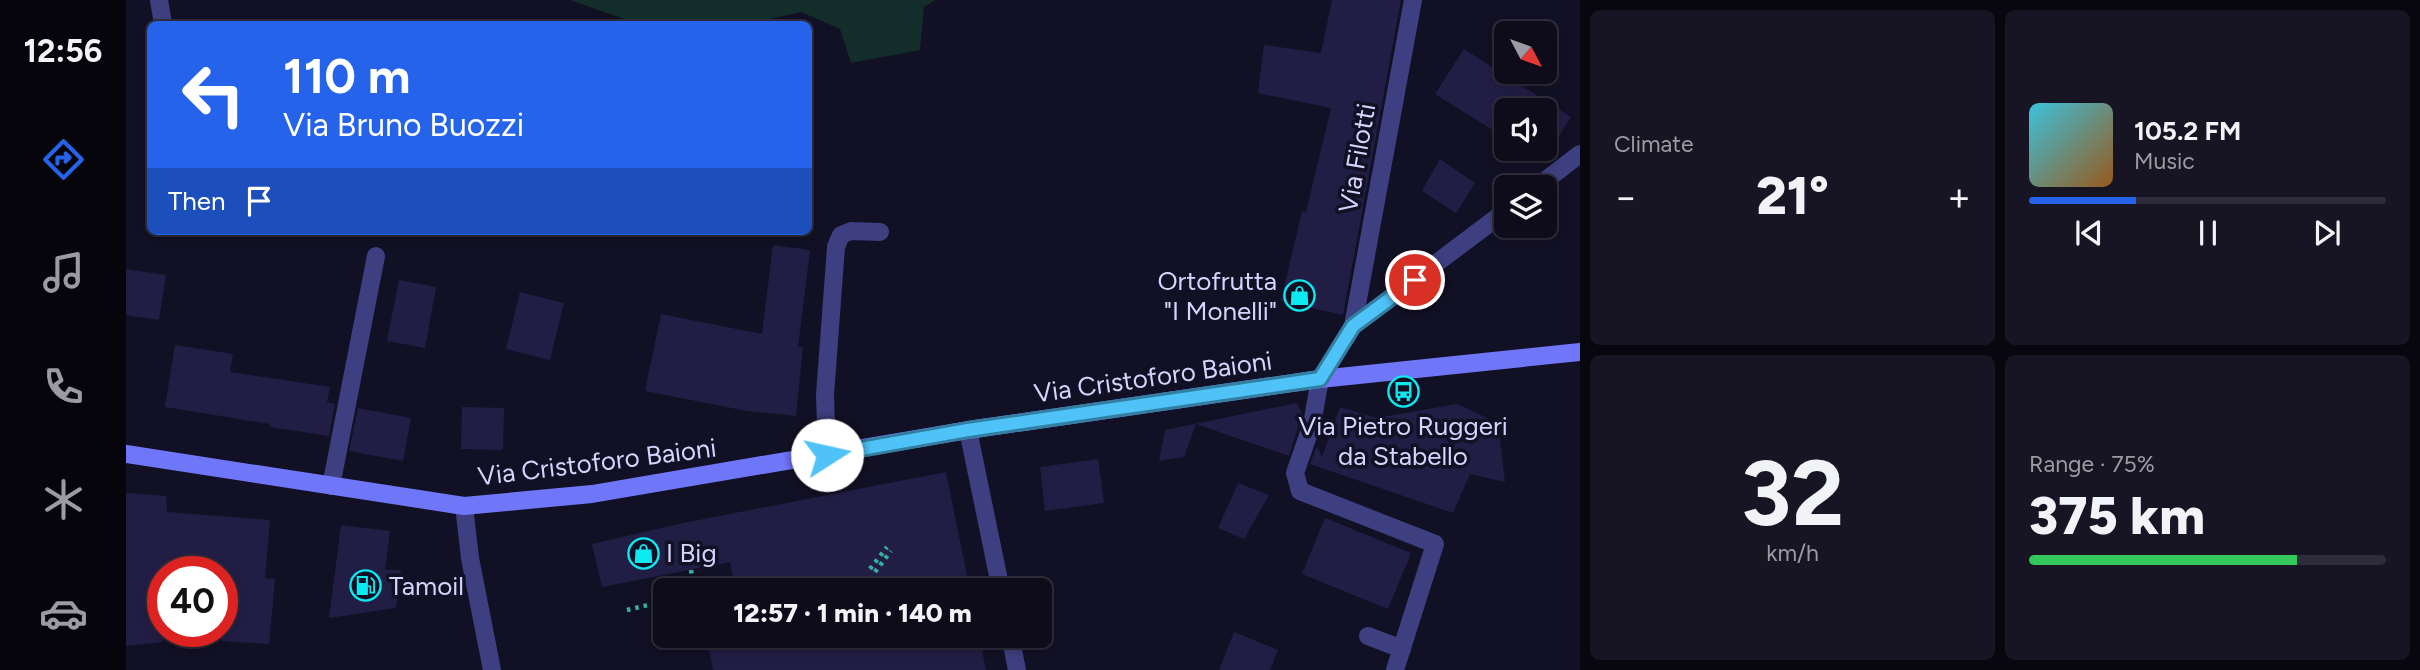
<!DOCTYPE html>
<html lang="en">
<head>
<meta charset="utf-8">
<style>
	:root { --surface:#0e0c1b; --page:#171524; --text:#f1f3f6; --muted:#9b9ba3; --line:#2e2c3a; --accent:#2563eb }
	body { margin:0; font-family:Figtree,sans-serif; background:var(--page); color:var(--text); height:100vh; display:flex; flex-direction:column; font-size:26px; white-space:nowrap }
	* { box-sizing:border-box; margin:0 }
	p { font-size:23px; color:var(--muted) }
	.icon { flex:none; width:38px; height:38px; fill:none; stroke:currentColor; stroke-width:2; stroke-linecap:round; stroke-linejoin:round }
	.map { position:relative; flex:1; overflow:hidden }
	.drawer { display:flex; flex-direction:column; gap:10px; padding:10px; background:#08070f; width:840px }
	.drawer>* { flex:none }
	.top-card { position:absolute; left:21px; top:21px; width:665px; height:214px; border-radius:10px; box-shadow:0 4px 10px #0003,0 0 0 2px var(--line); background:#2563eb; color:#fff; overflow:hidden }
	.needle { width:46px; rotate:131deg }
	.tools { position:absolute; left:1368px; top:21px; display:grid; gap:14px }
	.tools a { display:grid; place-items:center; width:63px; height:63px; border-radius:10px; background:var(--surface); box-shadow:0 4px 10px #0003,0 0 0 2px var(--line); font-size:35px }
	.speed { position:absolute; left:21px; top:556px; display:flex; gap:14px; font-size:35px; font-weight:700; text-align:center }
	.speed>* { display:grid; place-content:center; width:91px; height:91px; border-radius:50%; background:var(--surface); box-shadow:0 4px 10px #0003,0 0 0 2px var(--line); line-height:1 }
	.speed .limit { border:10px solid #d22; background:#fff; color:#111 }
	.pin { position:absolute; display:grid; place-items:center; width:60px; height:60px; color:#fff; margin:-30px; border:4px solid #fff; border-radius:50%; box-shadow:0 2px 7px #0007 }
	.me { position:absolute; width:77px; margin:-38px; rotate:80deg; stroke-linejoin:round; filter:drop-shadow(0 0 5px #0008) }
	.turn { display:flex; align-items:center; gap:24px; height:147px; padding:0 21px; font-size:32px }
	.turn .icon { width:91px; height:91px; stroke-width:2.5 }
	.turn b { display:block; font-size:49px; line-height:60px }
	.then { display:flex; align-items:center; height:66px; padding:0 21px; background:#0003; gap:14px; font-size:26px }
	.big { font-size:52px; font-weight:800; line-height:1.1 }
	.drawer .tile { flex:1; display:flex; flex-direction:column; justify-content:center; gap:10px; min-width:0; padding:0 24px; border-radius:10px; background:var(--page) }
	.drawer .dial { align-items:center; gap:0 }
	.dial b { font-size:91px; line-height:1 }
	.song { display:flex; align-items:center; gap:21px }
	.cover { width:84px; height:84px; border-radius:10px; background:linear-gradient(135deg,hsl(190 70% 55%),hsl(30 70% 35%)) }
	.played { height:7px; border-radius:4px; background:linear-gradient(90deg,var(--accent) 30%,var(--line) 30%) }
	.keys { display:flex; justify-content:space-around; direction:ltr }
	.heat { display:flex; justify-content:space-between; align-items:center; font-size:38px; direction:ltr }
	.charge { height:10px; border-radius:5px; background:linear-gradient(90deg,#34c759 75%,var(--line) 0) }
	.drawer .tiles { flex:1; display:grid; gap:10px; grid-template-columns:repeat(2,1fr) }
	.trip { position:absolute; left:527px; top:578px; width:399px; height:70px; border-radius:10px; background:var(--surface); box-shadow:0 4px 10px #0003,0 0 0 2px var(--line); font-weight:800; line-height:70px; text-align:center }
	main { display:flex; flex:1; min-height:0 }
	.dock { display:flex; flex-direction:column; width:126px; justify-content:space-around; align-items:center; background:#06050b; color:var(--muted) }
	.dock .icon { width:49px; height:49px }
	.dock .selected { color:var(--accent) }
	.dock b { font-size:32px; color:var(--text) }
	.map>svg:first-child { display:block }
	.green { fill:#132d2a }
	.building { fill:#221d44 }
	.lines { fill:none; stroke-linecap:round; stroke-linejoin:round }
	.path { stroke:#35b0a0; stroke-width:4.5; stroke-dasharray:3.5 5; stroke-linecap:butt }
	.street { stroke:#3d3f80; stroke-width:18 }
	.secondary { stroke:#7076f8; stroke-width:18 }
	.route-casing { stroke:#337fa1; stroke-width:18 }
	.route { stroke:#4fc3f7; stroke-width:12 }
	.labels { text-anchor:middle; stroke-width:7; stroke-linejoin:round; paint-order:stroke }
	.street-label { font-size:26px; fill:#d6d4fd; stroke:#121024 }
	.poi-label { font-size:26px; fill:#d6d4fd; stroke:#121024; text-anchor:start }
</style>
</head>
<body>
<main>
<nav class="dock">
<b>12:56</b>
<svg class="icon selected" aria-label="directions" viewBox="0 0 24 24"><path d="M12 3l9 9-9 9-9-9zM9 14v-3h6M13 9l2 2-2 2"/></svg>
<svg class="icon" aria-label="music" viewBox="0 0 24 24"><path d="M9 18V5l10-2v13"/><circle cx="6" cy="18" r="3"/><circle cx="16" cy="16" r="3"/></svg>
<svg class="icon" aria-label="phone" viewBox="0 0 24 24"><path d="M5 4h4l2 5-3 2q2 4 5 5l2-3 5 2v4C11 20 4 13 5 4z"/></svg>
<svg class="icon" aria-label="climate" viewBox="0 0 24 24"><path d="M12 3v18M4 7l16 10M4 17L20 7"/></svg>
<svg class="icon" aria-label="car" viewBox="0 0 24 24"><path d="M5 17H2v-5l4-1 3-4h7l3 4 3 1v5h-3M9 17h6M6 11h13"/><circle cx="7" cy="17" r="2"/><circle cx="17" cy="17" r="2"/></svg>
</nav>
<div class="map">
<svg width="1454" height="670" viewBox="0 0 1454 670">
	<rect width="100%" height="100%" fill="#121024"/>
	<path class="green" d="M444 0H809L798 7 794 50 725 63 714 29 675 12 623 24H512Z"/>
	<g class="building">
		<path d="M1206 0H1275L1217 315 1155 301 1176 211 1180 212 1205 108 1132 93 1138 45 1195 53Z"/>
		<path d="M1338 49 1445 117 1417 162 1396 149H1419V110H1381V139L1309 94Z"/>
		<path d="M1314 159 1349 183 1330 213 1296 191Z"/>
		<path d="M647 245 684 250 672 347H677L670 416 621 411 519 391 535 314 636 334Z"/>
		<path d="M0 269 40 275 33 320 0 315Z"/>
		<path d="M273 280 310 287 299 348 261 341Z"/>
		<path d="M394 292 438 303 424 360 380 349Z"/>
		<path d="M49 345 107 354 104 372 204 387 201 402 209 404 203 436 144 427V424L39 407Z"/>
		<path d="M1171 403 1176 414 1163 456 1070 424 1058 457 1033 461 1039 430Z"/>
		<path d="M1331 404 1372 423 1379 482 1344 474 1327 513 1184 464 1191 446 1196 457 1214 407 1250 418Z"/>
		<path d="M336 407 378 408 377 450 335 449Z"/>
		<path d="M232 408 285 418 277 461 223 451Z"/>
		<path d="M972 459 978 503 919 511 914 467Z"/>
		<path d="M820 472 844 590H609L604 562 476 587 466 544 557 523Z"/>
		<path d="M1112 483 1143 495 1118 539 1092 528Z"/>
		<path d="M0 493 40 496 41 512 144 520 139 578 149 579 143 644 96 641V572H37V642L0 646Z"/>
		<path d="M1199 518 1285 553 1262 609 1176 574Z"/>
		<path d="M215 525 264 531 259 570H275L270 608 203 618Z"/>
		<path d="M1108 632 1152 650 1144 670H1093Z"/>
		<path d="M580 635H853L860 670H587Z"/>
	</g>
	<g class="lines">
		<g class="path">
			<path d="M744 569 761 547"/>
			<path d="M565 570 568 590"/>
			<path d="M749 572 765 551"/>
			<path d="M584 590 608 584"/>
			<path d="M501 610 539 601"/>
		</g>
		<g class="street">
			<path d="M33 0 37 24"/>
			<path d="M1411 187 1454 154"/>
			<path d="M1227 326 1287 0"/>
			<path d="M842 430 875 590"/>
			<path d="M701 455 699 395 710 247 715 235 725 231 754 232"/>
			<path d="M205 486 250 256"/>
			<path d="M338 506 344 558 366 670"/>
			<path d="M884 635 891 670"/>
			<path d="M1242 636 1276 649"/>
			<path d="M1269 670 1309 544 1174 491 1169 473 1186 424 1194 379 1227 326 1381 210"/>
		</g>
		<path class="secondary" d="M0 454 338 506 466 494 842 430 1194 379 1454 352"/>
	</g>
	<g class="lines">
		<defs>
			<path id="route" d="M701 455 842 430 1194 379 1227 326 1289 280"/>
		</defs>
		<use href="#route" class="route-casing"/>
		<use href="#route" class="route"/>
	</g>
	<defs>
		<symbol id="shop-ring" viewBox="-11 -11 22 22"><circle r="9.5" fill="#121024" stroke="#0ceaf1" stroke-width="1.5"/><path d="M-5-2.5h2.3a2.7 3.5 0 0 1 5.4 0H5L5.5 6h-11ZM-1.5-2.5h3a1.5 2.3 0 0 0-3 0Z" fill="#0ceaf1"/></symbol>
		<symbol id="bus-ring" viewBox="-11 -11 22 22"><circle r="9.5" fill="#121024" stroke="#0ceaf1" stroke-width="1.5"/><path d="M-5-6H5V4H4V6H2V4H-2V6H-4V4H-5ZM-3.5-4V0h7V-4ZM-3.5 1.2v1.5H-2V1.2ZM2 1.2v1.5H3.5V1.2Z" fill="#0ceaf1"/></symbol>
		<symbol id="fuel-ring" viewBox="-11 -11 22 22"><circle r="9.5" fill="#121024" stroke="#0ceaf1" stroke-width="1.5"/><path d="M-5.5-6h7V0h2V4h1.3V-2.5L3-4.5l.8-.8L6-3V5H2.5V1h-1V6h-7ZM-4.2-4.7v3.2H.2V-4.7Z" fill="#0ceaf1"/></symbol>
	</defs>
	<g fill-rule="evenodd">
		<use href="#shop-ring" x="1156" y="278" width="35" height="35"/>
		<use href="#bus-ring" x="1260" y="374" width="35" height="35"/>
		<use href="#shop-ring" x="500" y="536" width="35" height="35"/>
		<use href="#fuel-ring" x="222" y="568" width="35" height="35"/>
	</g>
	<g class="labels">
		<g class="street-label">
			<text transform="translate(1231 158) rotate(-80)" y="9">Via Filotti</text>
			<text transform="translate(1027 377) rotate(-8)" y="9">Via Cristoforo Baioni</text>
			<text transform="translate(471 462) rotate(-7)" y="9">Via Cristoforo Baioni</text>
		</g>
		<g class="poi-label">
			<text x="1151" y="290" text-anchor="end">Ortofrutta<tspan x="1151" dy="30">"I Monelli"</tspan></text>
			<text x="1277" y="435" text-anchor="middle">Via Pietro Ruggeri<tspan x="1277" dy="30">da Stabello</tspan></text>
			<text x="540" y="562">I Big</text>
			<text x="263" y="595">Tamoil</text>
		</g>
	</g>
</svg>
<div class="tools">
<a><svg class="needle" viewBox="-14 -14 28 28"><path d="M0-13l5 13h-10z" fill="#e53935"/><path d="M0 13l5-13h-10z" fill="#9b9ba3"/></svg></a>
<a><svg class="icon" aria-label="sound" viewBox="0 0 24 24"><path d="M4 9h4l5-4v14l-5-4H4zM17 9q2 3 0 6"/></svg></a>
<a><svg class="icon" aria-label="layers" viewBox="0 0 24 24"><path d="M12 4l9 5-9 5-9-5zM3 14l9 5 9-5"/></svg></a>
</div>
<div class="speed"><div class="limit">40</div></div>
<div class="pin" style="left:1289px;top:280px;background:#d93025"><svg class="icon" aria-label="arrive" viewBox="0 0 24 24"><path d="M6 21V4h12l-3 4 3 4H6"/></svg></div>
<svg class="me" style="left:701px;top:455px" viewBox="-20 -20 40 40"><circle r="19" fill="#fff"/><path d="M0-13L10 11 0 6-10 11z" fill="#4fc3f7"/></svg>
<div class="trip">12:57 · 1 min · 140 m</div>
<div class="top-card">
<div class="turn"><svg class="icon" aria-label="left" viewBox="0 0 24 24"><path d="M17 20v-9H6M10 6l-5 5 5 5"/></svg><div><b>110 m</b>Via Bruno Buozzi</div></div>
<div class="then">Then<svg class="icon" aria-label="arrive" viewBox="0 0 24 24"><path d="M6 21V4h12l-3 4 3 4H6"/></svg></div>
</div>
</div>
<section class="drawer">
<div class="tiles">
<div class="tile"><p>Climate</p>
<div class="heat"><a>−</a><b class="big">21°</b><a>+</a></div>
</div>
<div class="tile">
<div class="song"><i class="cover"></i><div><b>105.2 FM</b><p>Music</p></div></div>
<div class="played"></div>
<div class="keys"><svg class="icon" aria-label="previous" viewBox="0 0 24 24"><path d="M18 5L8 12l10 7zM5 5v14"/></svg><svg class="icon" aria-label="pause" viewBox="0 0 24 24"><path d="M8 5v14M16 5v14"/></svg><svg class="icon" aria-label="next" viewBox="0 0 24 24"><path d="M6 5l10 7-10 7zM19 5v14"/></svg></div>
</div>
<div class="tile dial"><b>32</b><p>km/h</p></div>
<div class="tile"><p>Range · 75%</p><b class="big">375 km</b><div class="charge"></div></div>
</div>
</section>
</main>
</body>
</html>
